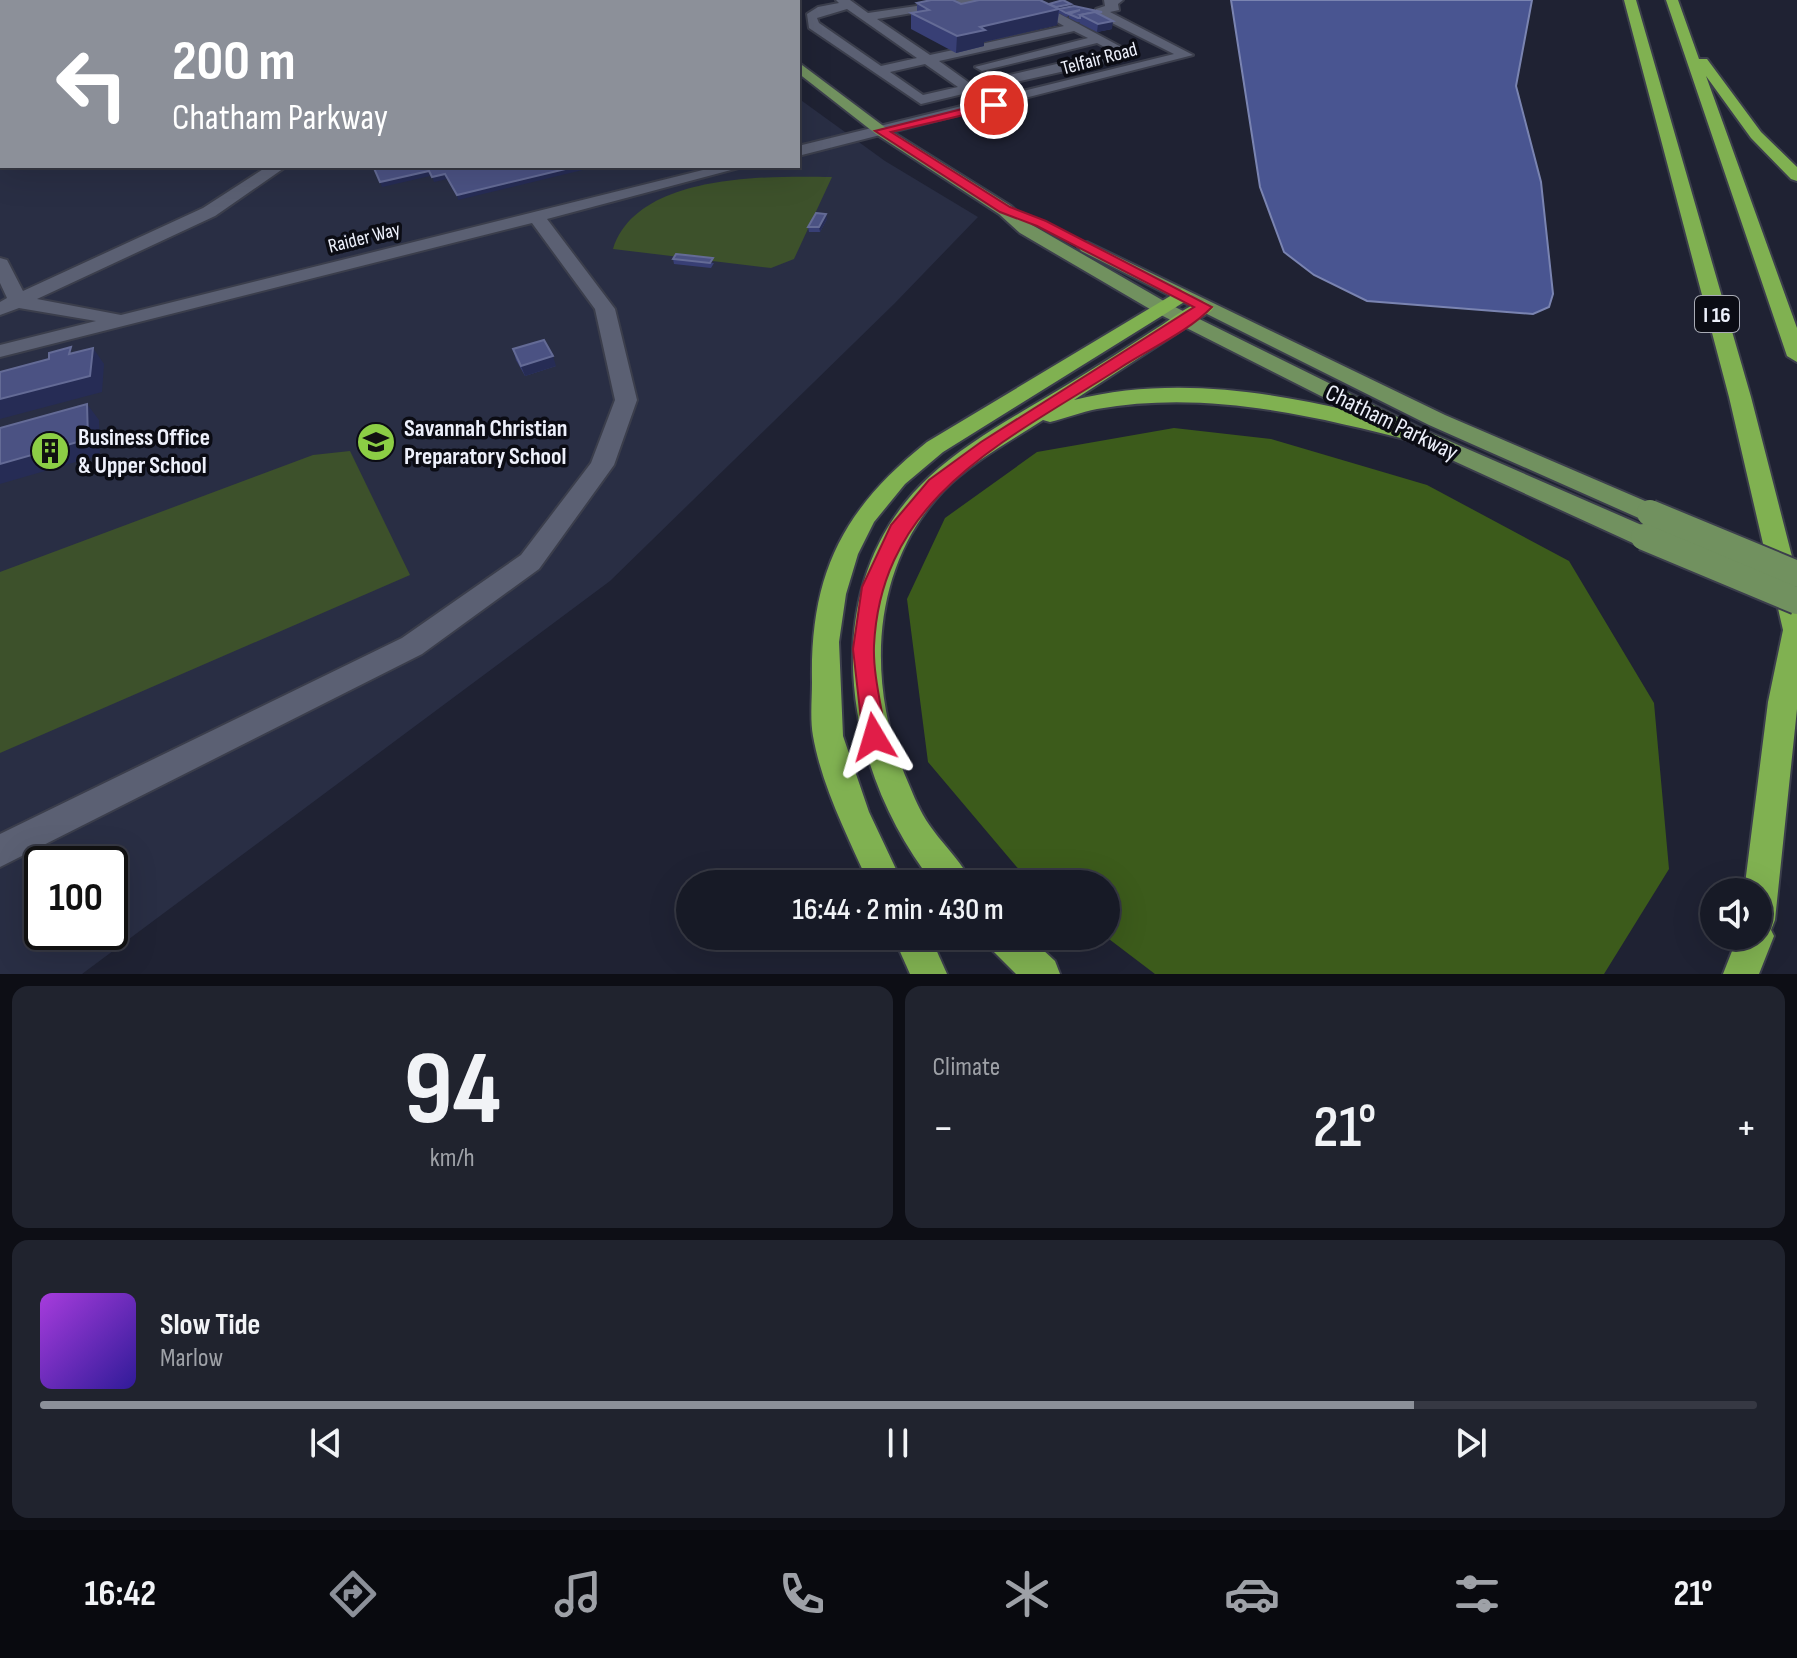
<!DOCTYPE html>
<html lang="en">
<head>
<meta charset="utf-8">
<style>
	:root { --surface:#171a26; --page:#20232e; --text:#f1f3f6; --muted:#9ea1a7; --line:#363843; --accent:#8c9099 }
	body { margin:0; font-family:"Sofia Sans Condensed",sans-serif; background:var(--page); color:var(--text); height:100vh; display:flex; flex-direction:column; font-size:30px; white-space:nowrap }
	* { box-sizing:border-box; margin:0 }
	p { font-size:26px; color:var(--muted) }
	.icon { flex:none; width:44px; height:44px; fill:none; stroke:currentColor; stroke-width:2; stroke-linecap:round; stroke-linejoin:round }
	.map { position:relative; height:974px; overflow:hidden }
	.panel { display:flex; flex-direction:column; gap:12px; padding:12px; background:#0d0e15; flex:1 }
	.panel>* { flex:none }
	.banner { position:absolute; left:0px; top:0px; width:800px; height:168px; box-shadow:0 8px 32px #0002,0 0 0 2px var(--line); background:#8c9099; color:#fff; overflow:hidden }
	.buttons { position:absolute; left:1700px; top:878px; display:grid; gap:16px }
	.buttons a { display:grid; place-items:center; width:72px; height:72px; border-radius:50%; background:var(--surface); box-shadow:0 8px 32px #0002,0 0 0 2px var(--line); font-size:40px }
	.speed { position:absolute; left:24px; top:846px; display:flex; gap:16px; font-size:40px; font-weight:700; text-align:center }
	.speed>* { display:grid; place-content:center; width:104px; height:104px; border-radius:50%; background:var(--surface); box-shadow:0 8px 32px #0002,0 0 0 2px var(--line); line-height:1 }
	.speed .limit { border:4px solid #111; border-radius:12px; background:#fff; color:#111 }
	.pin { position:absolute; display:grid; place-items:center; width:68px; height:68px; color:#fff; margin:-34px; border:4px solid #fff; border-radius:50%; box-shadow:0 2px 8px #0007 }
	.me { position:absolute; width:88px; margin:-44px; rotate:353deg; stroke-linejoin:round; filter:drop-shadow(0 0 6px #0008) }
	.turn { display:flex; align-items:center; gap:28px; height:168px; padding:0 40px; font-size:36px }
	.turn .icon { width:104px; height:104px; stroke-width:2.5 }
	.turn b { display:block; font-size:56px; line-height:68px }
	.big { font-size:60px; font-weight:600; line-height:1.1 }
	.panel .card { flex:1; display:flex; flex-direction:column; justify-content:center; gap:12px; min-width:0; padding:0 28px; border-radius:16px; background:var(--page) }
	.panel .dial { align-items:center; gap:0 }
	.dial b { font-size:104px; line-height:1 }
	.song { display:flex; align-items:center; gap:24px }
	.cover { width:96px; height:96px; border-radius:12px; background:linear-gradient(135deg,hsl(280 70% 55%),hsl(250 70% 35%)) }
	.played { height:8px; border-radius:4px; background:linear-gradient(90deg,var(--accent) 80%,var(--line) 80%) }
	.keys { display:flex; justify-content:space-around; direction:ltr }
	.heat { display:flex; justify-content:space-between; align-items:center; font-size:44px; direction:ltr }
	.panel .tiles { flex:1; display:grid; gap:12px; grid-template-columns:1fr 1fr }
	.card:last-child { grid-column:span 2 }
	.trip { position:absolute; left:676px; top:870px; width:444px; height:80px; border-radius:40px; background:var(--surface); box-shadow:0 8px 32px #0002,0 0 0 2px var(--line); font-weight:600; line-height:80px; text-align:center }
	.tab-bar { display:flex; height:128px; justify-content:space-around; align-items:center; background:#090a0f; color:var(--muted) }
	.tab-bar .icon { width:56px; height:56px }
	.tab-bar .selected { color:var(--accent) }
	.tab-bar b { font-size:36px; color:var(--text) }
	.map>svg:first-child { display:block }
	.built { fill:#292e44; fill-rule:evenodd }
	.green { fill:#3d512b }
	.forest { fill:#3c5b1b }
	.water { fill:#495591; stroke:#7a84b1; stroke-width:2 }
	.lines { fill:none; stroke-linecap:round; stroke-linejoin:round }
	.minor-casing { stroke:#3b3e4c; stroke-width:4 }
	.major-casing { stroke:#3b3e4c; stroke-width:4 }
	.highway-casing { stroke:#3b3e4c; stroke-width:4 }
	.minor { fill:#5b6073; fill-rule:evenodd }
	.major { fill:#71915f; fill-rule:evenodd }
	.highway { fill:#80b151; fill-rule:evenodd }
	.major-bridge-casing { stroke:#3b3e4c; stroke-width:30; stroke-linecap:butt }
	.major-bridge { stroke:#71915f; stroke-width:26 }
	.wall { fill:#383f75 }
	.shaded-wall { fill:#262c55 }
	.building { fill:#4b5283; stroke:#646b96; stroke-width:2 }
	.route { fill:#e11d48; stroke:#92132f; stroke-width:2 }
	.labels { text-anchor:middle; stroke-width:7; stroke-linejoin:round; paint-order:stroke }
	.far-street-label { font-size:20px; fill:#edf0fb; stroke:#0b0c14 }
	.shield { fill:#0b0c14; stroke:#a9acb6; stroke-width:2 }
	.shield-label { font-size:22px; font-weight:bold; fill:#edf0fb }
	.street-label { font-size:24px; fill:#edf0fb; stroke:#0b0c14 }
	.poi-label { font-size:24px; font-weight:bold; fill:#edf0fb; stroke:#0b0c14; text-anchor:start }
</style>
</head>
<body>
<div class="map">
<svg width="1797" height="974" viewBox="0 0 1797 974">
	<rect width="100%" height="100%" fill="#1f2233"/>
	<path class="built" d="M798 98 885 161 978 217 895 303 610 581 82 974H0V105L2 166H798ZM42 864H110V932H42Z"/>
	<g class="green">
		<path d="M832 177 794 259 771 268 613 249C637 173 768 176 832 177Z"/>
		<path d="M350 451 410 575 0 753V572L313 455Z"/>
	</g>
	<path class="forest" d="M1174 428 1271 439 1427 485 1569 561 1654 703 1669 869 1604 974H1155L1105 936 1106 884H1037L1021 872 928 762 907 599 945 518 1037 452Z"/>
	<path class="water" d="M1231 0H1532L1516 86 1541 182 1553 294 1549 307 1533 314 1367 301 1314 275 1284 252 1260 187Z"/>
	<g class="lines">
		<defs>
			<g id="minor">
				<path d="M200 0H216L199 2Z"/>
				<path d="M769 0H798L768 2Z"/>
				<path d="M836 0H850L868 13 958 0H988L877 19 930 55 1064 26 1019 0H1034L1136 55 980 90 985 95 978 99 967 93 921 104 809 28 807 14 818 7 839 3ZM847 9 917 58 881 66 819 23 817 18ZM1074 31 1088 38 975 67 982 71 1097 43 1112 51 971 84 939 61ZM925 64 958 87 923 95 890 72Z"/>
				<path d="M1104 0H1123L1118 4 1119 10 1110 12 1193 55 798 156V146L1174 54 1096 15V9L1105 6Z"/>
				<path d="M268 166H287L215 216 37 299 121 315 719 166H746L547 219 615 309 637 400 614 465 539 569 422 654 0 867V834L402 638 521 555 591 463 615 400 595 309 532 223 0 357V345L96 321 19 308 0 315V302L7 298 0 283V258L7 260 23 291 203 208Z"/>
			</g>
			<g id="major">
				<path d="M718 0H731L732 2H720Z"/>
				<path d="M798 62 886 128 1011 206 1032 225 1169 304 1424 430 1653 530 1657 537 1653 544H1635L1408 440 1155 312 1020 233 999 214 876 134 798 73Z"/>
				<path d="M1087 242 1445 415 1659 507 1662 513 1659 519H1641L1429 425 1081 251 1078 247Z"/>
			</g>
			<g id="highway">
				<path d="M1624 0H1636L1751 397 1797 576V709L1775 920 1771 930 1774 936 1759 974H1723L1738 936H1758V892H1744L1768 702 1783 630 1729 397Z"/>
				<path d="M1666 0H1678L1699 59H1707L1761 132 1797 167V181L1791 179 1751 138 1706 76 1797 328V362L1787 356Z"/>
				<path d="M1182 289 1192 295 1189 299 943 452 905 484 874 522 858 554 846 594 839 642 843 736 869 812 903 884H869C848 837 822 787 813 736 810 719 812 699 812 682 810 573 843 509 927 442Z"/>
				<path d="M1204 301 1214 307 1211 311 1074 400C1190 371 1312 399 1424 430L1427 435 1416 442C1311 415 1206 390 1097 409 1081 412 1066 418 1050 422L1043 420C1009 442 971 462 943 491 868 571 866 690 910 787 916 802 923 817 933 830 946 848 963 863 972 884H934C843 770 812 585 929 477 970 439 1023 412 1070 383 1099 365 1128 347 1157 328 1172 319 1187 305 1204 301Z"/>
				<path d="M893 936H930L947 974H910Z"/>
				<path d="M984 936H1028L1055 961 1060 974H1016L990 948Z"/>
			</g>
		</defs>
		<use href="#minor" class="minor-casing"/>
		<use href="#major" class="major-casing"/>
		<use href="#highway" class="highway-casing"/>
		<use href="#minor" class="minor"/>
		<use href="#major" class="major"/>
		<use href="#highway" class="highway"/>
		<defs>
			<g id="major-bridge">
				<path d="M1650 513 1797 574"/>
				<path d="M1644 537 1797 601"/>
			</g>
		</defs>
		<use href="#major-bridge" class="major-bridge-casing"/>
		<use href="#major-bridge" class="major-bridge"/>
	</g>
	<g class="wall">
		<path d="M917 3 1071 4V6L1102 15 1112 29 1097 32 1079 23 1080 22H1077L1069 18V16L1066 17 1059 13 1057 25 984 42V46L956 53 911 29V13L917 12Z"/>
		<path d="M827 219 820 232H809L808 227Z"/>
		<path d="M673 259 714 263 711 268 674 264Z"/>
		<path d="M513 349 556 366 525 376 516 360Z"/>
	</g>
	<g class="shaded-wall">
		<path d="M1071 4 1070 8 1059 9 1057 25 984 42V46L956 53 957 36 980 27Z"/>
		<path d="M1113 21 1112 29 1097 32 1098 24Z"/>
		<path d="M578 166H599L458 200 457 195Z"/>
		<path d="M429 171 430 176 382 187 380 182Z"/>
		<path d="M445 174 447 179 434 182 432 177Z"/>
		<path d="M826 214 827 219 820 232 819 227Z"/>
		<path d="M93 348 104 364 102 392 0 419V399Z"/>
		<path d="M553 356 556 366 525 376 521 366Z"/>
		<path d="M87 404 99 420 100 455 0 484V464Z"/>
	</g>
	<g class="building">
		<path d="M931 0H953L961 4 979 0H1040L1059 9 980 27 985 30 957 36 911 13 929 10 917 3Z"/>
		<path d="M1063 0 1071 4 1056 7 1049 4Z"/>
		<path d="M1074 6 1102 12 1098 13 1095 12 1080 15V18H1078L1069 14 1080 10 1066 13 1059 9Z"/>
		<path d="M1095 12 1113 21 1098 24 1080 15Z"/>
		<path d="M373 166H578L457 195 445 174 432 177 429 171 380 182Z"/>
		<path d="M816 213 826 214 819 227H808Z"/>
		<path d="M676 254 713 258 710 263 673 259Z"/>
		<path d="M544 340 553 356 521 366 513 349Z"/>
		<path d="M71 347 69 354 93 348 90 376 0 399V372L49 359V353Z"/>
		<path d="M87 404 88 439 0 464V428Z"/>
	</g>
	<path class="route" d="M994 101 998 107 891 132 1010 207 1046 221 1212 307C1188 332 1149 349 1120 368 1008 440 881 495 874 646 873 675 882 708 886 737L882 744 874 747 866 744 863 737 853 649 862 587 891 525 929 480 981 442 1194 307 1037 226 1000 212 875 131Z"/>
	<defs>
		<symbol id="school-disc" viewBox="-11 -11 22 22"><circle r="9.5" fill="#8cce45" stroke="#0b0c14"/><path d="M0-5L7-2L0 1L-7-2ZM-4 1L0 2.5L4 1V4Q0 6-4 4Z" fill="#111"/></symbol>
		<symbol id="building-disc" viewBox="-11 -11 22 22"><circle r="9.5" fill="#8cce45" stroke="#0b0c14"/><path d="M-4-6H4V6H1V3H-1V6H-4ZM-2.5-4.3h1.7v1.8h-1.7ZM.8-4.3h1.7v1.8H.8ZM-2.5-1h1.7V.8h-1.7ZM.8-1h1.7V.8H.8Z" fill="#111"/></symbol>
	</defs>
	<g fill-rule="evenodd">
		<use href="#school-disc" x="354" y="420" width="44" height="44"/>
		<use href="#building-disc" x="28" y="429" width="44" height="44"/>
	</g>
	<g class="labels">
		<g class="far-street-label">
			<text transform="translate(1099 58) rotate(-15)" y="7">Telfair Road</text>
			<text transform="translate(364 237) rotate(-14)" y="7">Raider Way</text>
		</g>
		<rect class="shield" x="1695" y="296" width="44" height="36" rx="6"/>
		<g class="shield-label">
			<text x="1717" y="322">I 16</text>
		</g>
		<g class="street-label">
			<text transform="translate(1392 422) rotate(26)" y="8">Chatham Parkway</text>
		</g>
		<g class="poi-label">
			<text x="404" y="436">Savannah Christian<tspan x="404" dy="28">Preparatory School</tspan></text>
			<text x="78" y="445">Business Office<tspan x="78" dy="28">&amp; Upper School</tspan></text>
		</g>
	</g>
</svg>
<div class="buttons">
<a><svg class="icon" aria-label="sound" viewBox="0 0 24 24"><path d="M4 9h4l5-4v14l-5-4H4zM17 9q2 3 0 6"/></svg></a>
</div>
<div class="speed"><div class="limit">100</div></div>
<div class="pin" style="left:994px;top:105px;background:#d93025"><svg class="icon" aria-label="arrive" viewBox="0 0 24 24"><path d="M6 21V4h12l-3 4 3 4H6"/></svg></div>
<svg class="me" style="left:874px;top:737px" viewBox="-20 -20 40 40"><path d="M0-17L14 15 0 8-14 15z" fill="#e11d48" stroke="#fff" stroke-width="4"/></svg>
<div class="trip">16:44 · 2 min · 430 m</div>
<div class="banner">
<div class="turn"><svg class="icon" aria-label="left" viewBox="0 0 24 24"><path d="M17 20v-9H6M10 6l-5 5 5 5"/></svg><div><b>200 m</b>Chatham Parkway</div></div>
</div>
</div>
<section class="panel">
<div class="tiles">
<div class="card dial"><b>94</b><p>km/h</p></div>
<div class="card"><p>Climate</p>
<div class="heat"><a>−</a><b class="big">21°</b><a>+</a></div>
</div>
<div class="card">
<div class="song"><i class="cover"></i><div><b>Slow Tide</b><p>Marlow</p></div></div>
<div class="played"></div>
<div class="keys"><svg class="icon" aria-label="previous" viewBox="0 0 24 24"><path d="M18 5L8 12l10 7zM5 5v14"/></svg><svg class="icon" aria-label="pause" viewBox="0 0 24 24"><path d="M8 5v14M16 5v14"/></svg><svg class="icon" aria-label="next" viewBox="0 0 24 24"><path d="M6 5l10 7-10 7zM19 5v14"/></svg></div>
</div>
</div>
</section>
<nav class="tab-bar">
<b>16:42</b>
<svg class="icon selected" aria-label="directions" viewBox="0 0 24 24"><path d="M12 3l9 9-9 9-9-9zM9 14v-3h6M13 9l2 2-2 2"/></svg>
<svg class="icon" aria-label="music" viewBox="0 0 24 24"><path d="M9 18V5l10-2v13"/><circle cx="6" cy="18" r="3"/><circle cx="16" cy="16" r="3"/></svg>
<svg class="icon" aria-label="phone" viewBox="0 0 24 24"><path d="M5 4h4l2 5-3 2q2 4 5 5l2-3 5 2v4C11 20 4 13 5 4z"/></svg>
<svg class="icon" aria-label="climate" viewBox="0 0 24 24"><path d="M12 3v18M4 7l16 10M4 17L20 7"/></svg>
<svg class="icon" aria-label="car" viewBox="0 0 24 24"><path d="M5 17H2v-5l4-1 3-4h7l3 4 3 1v5h-3M9 17h6M6 11h13"/><circle cx="7" cy="17" r="2"/><circle cx="17" cy="17" r="2"/></svg>
<svg class="icon" aria-label="filters" viewBox="0 0 24 24"><path d="M4 7h16M4 17h16"/><circle cx="9" cy="7" r="2"/><circle cx="15" cy="17" r="2"/></svg>
<b>21°</b>
</nav>
</body>
</html>
